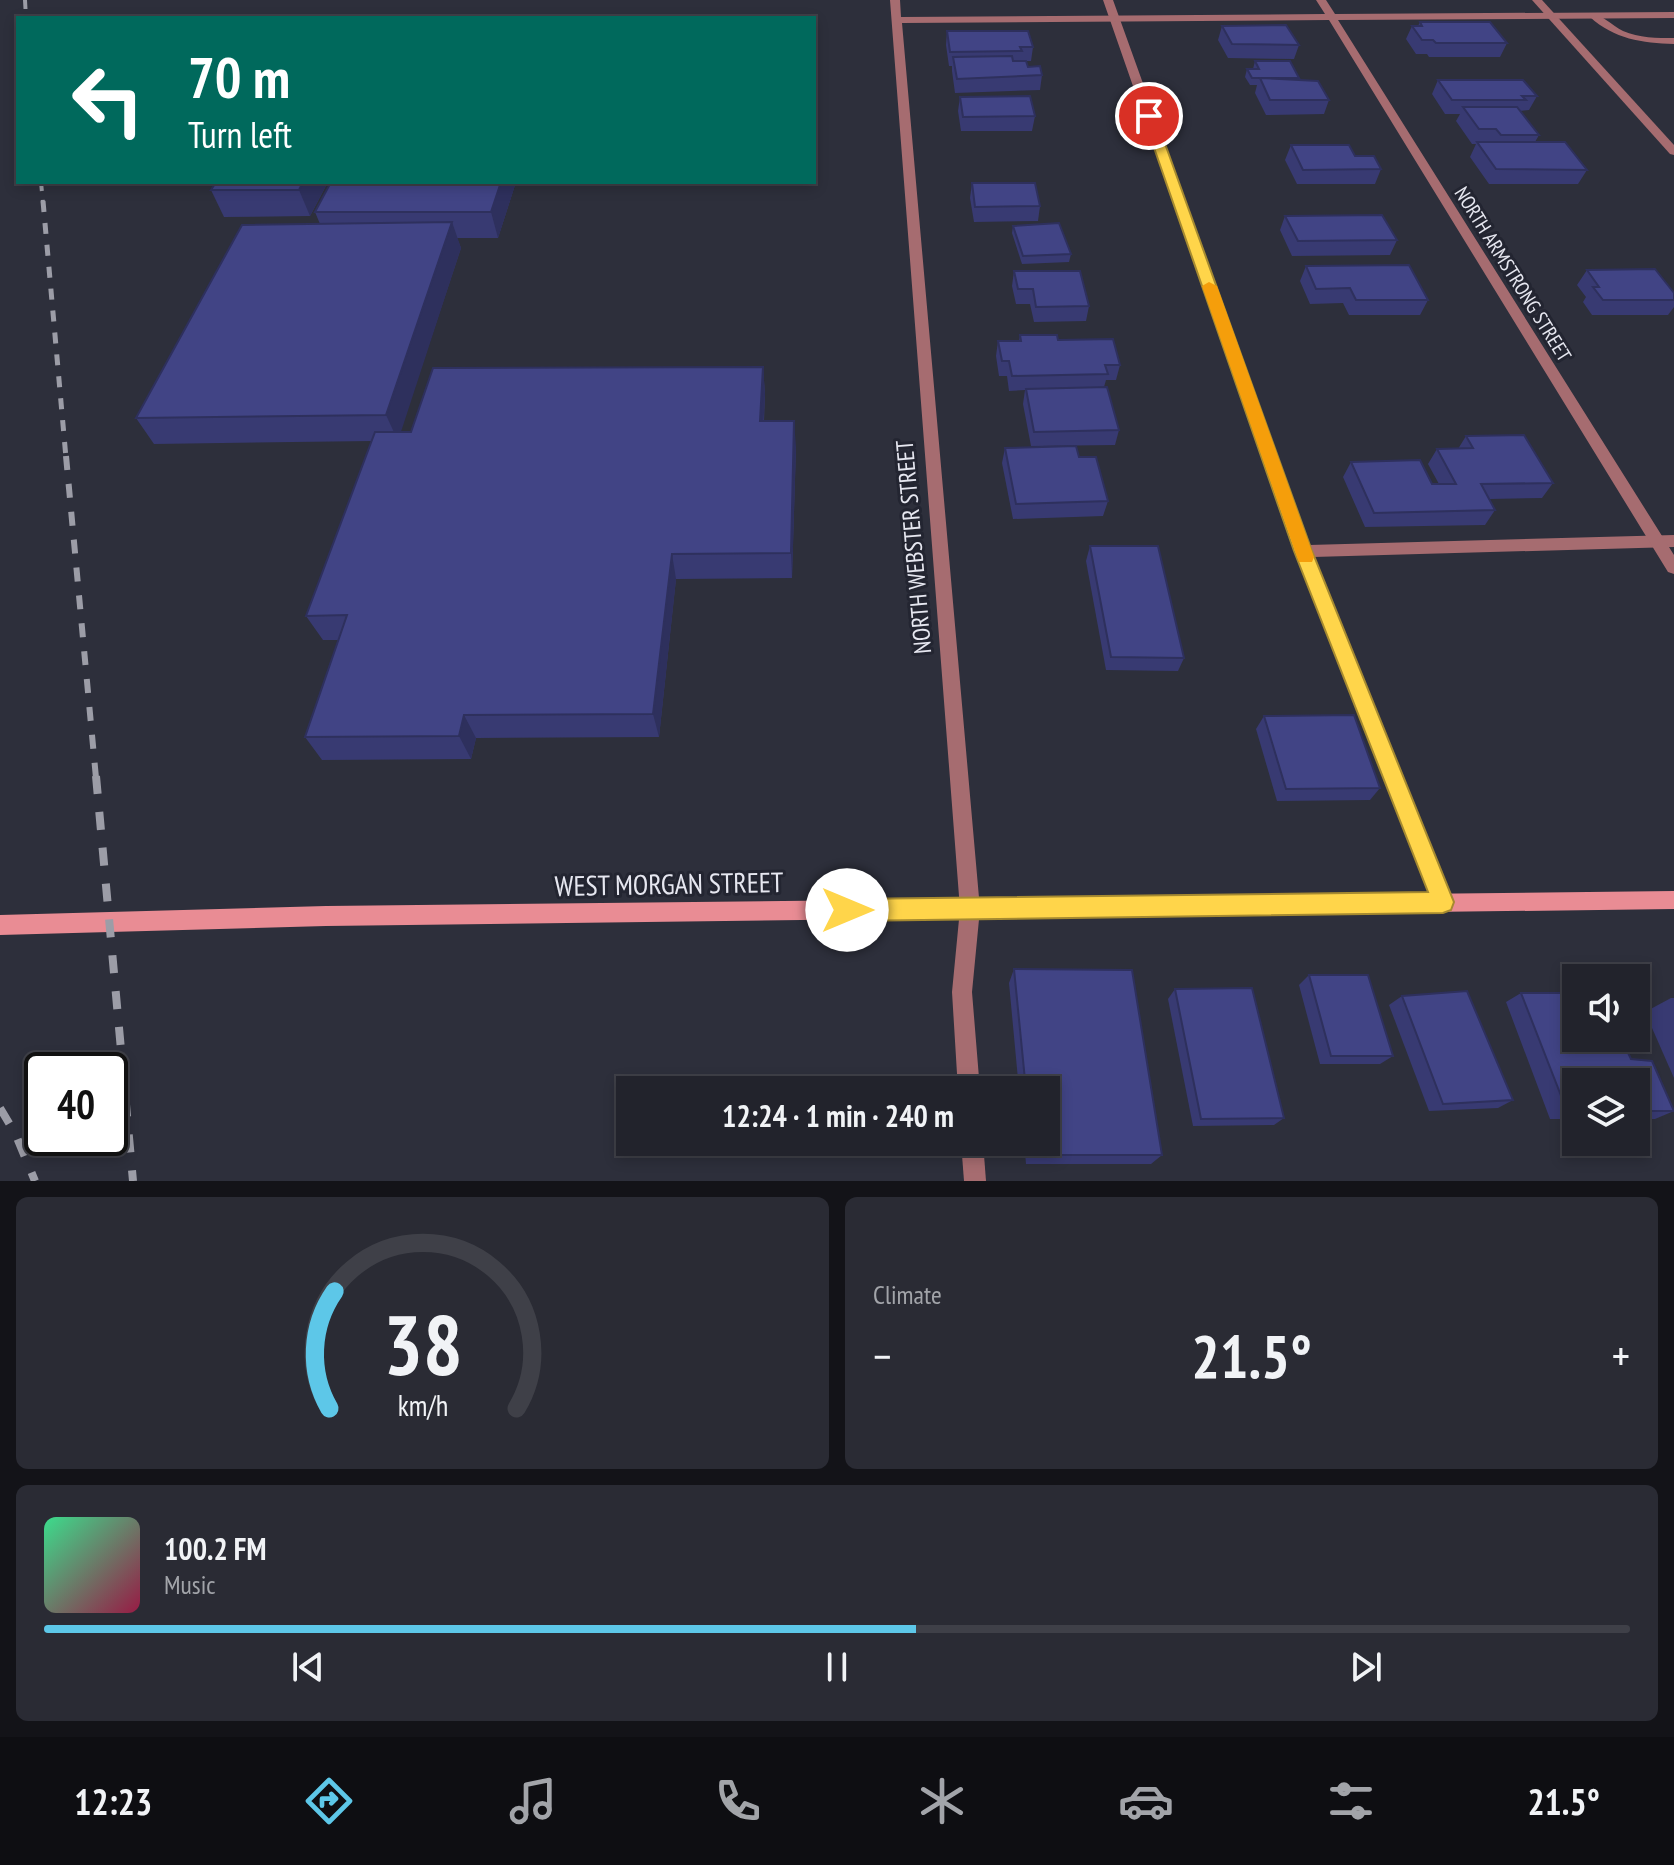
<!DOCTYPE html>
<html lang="en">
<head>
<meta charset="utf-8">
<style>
	:root { --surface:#22232c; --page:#2a2b34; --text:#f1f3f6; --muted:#a2a4a9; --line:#3f4048; --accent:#5dc7e8 }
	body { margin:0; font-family:"PT Sans Narrow",sans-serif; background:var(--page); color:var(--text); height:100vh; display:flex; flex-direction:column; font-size:30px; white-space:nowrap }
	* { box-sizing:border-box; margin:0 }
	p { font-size:26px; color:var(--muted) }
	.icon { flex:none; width:44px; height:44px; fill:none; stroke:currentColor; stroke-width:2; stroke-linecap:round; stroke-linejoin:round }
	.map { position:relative; height:1181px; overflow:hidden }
	.panel { display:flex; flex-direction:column; gap:16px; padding:16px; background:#131318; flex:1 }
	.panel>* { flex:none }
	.guide { position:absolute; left:16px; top:16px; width:800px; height:168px; border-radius:0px; box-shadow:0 4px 12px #0003,0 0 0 2px var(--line); background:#00695c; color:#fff; overflow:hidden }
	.buttons { position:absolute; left:1562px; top:964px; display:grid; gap:16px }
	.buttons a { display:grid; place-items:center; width:88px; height:88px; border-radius:0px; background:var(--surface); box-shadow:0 4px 12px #0003,0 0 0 2px var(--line); font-size:40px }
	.speed { position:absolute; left:24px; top:1052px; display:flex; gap:16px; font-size:40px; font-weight:700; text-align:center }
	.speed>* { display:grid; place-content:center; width:104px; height:104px; border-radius:50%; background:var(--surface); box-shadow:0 4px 12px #0003,0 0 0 2px var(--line); line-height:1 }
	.speed .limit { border:4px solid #111; border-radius:12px; background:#fff; color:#111 }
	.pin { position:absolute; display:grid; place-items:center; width:68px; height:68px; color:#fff; margin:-34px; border:4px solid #fff; border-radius:50%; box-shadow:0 2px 8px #0007 }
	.me { position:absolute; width:88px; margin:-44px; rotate:90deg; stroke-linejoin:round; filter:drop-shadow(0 0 6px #0008) }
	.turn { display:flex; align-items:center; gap:28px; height:168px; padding:0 40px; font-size:36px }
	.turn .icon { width:104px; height:104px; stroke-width:2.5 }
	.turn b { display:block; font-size:56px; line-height:68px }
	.big { font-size:60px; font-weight:700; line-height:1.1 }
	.panel .tile { flex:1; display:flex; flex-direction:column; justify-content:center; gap:12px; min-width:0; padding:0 28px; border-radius:12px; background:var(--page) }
	.panel .dial { align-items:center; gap:0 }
	.dial svg { height:208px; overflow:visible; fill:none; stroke:var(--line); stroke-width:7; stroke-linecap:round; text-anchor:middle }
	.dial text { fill:var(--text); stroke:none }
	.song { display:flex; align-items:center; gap:24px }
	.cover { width:96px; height:96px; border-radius:12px; background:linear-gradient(135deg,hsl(150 70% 55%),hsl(340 70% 35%)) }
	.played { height:8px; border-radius:4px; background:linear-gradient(90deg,var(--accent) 55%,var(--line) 55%) }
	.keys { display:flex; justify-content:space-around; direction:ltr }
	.heat { display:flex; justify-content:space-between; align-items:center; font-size:44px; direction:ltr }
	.panel .tiles { flex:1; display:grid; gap:16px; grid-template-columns:1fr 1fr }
	.tile:last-child { grid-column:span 2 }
	.trip { position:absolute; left:616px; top:1076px; width:444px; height:80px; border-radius:0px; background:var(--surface); box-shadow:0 4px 12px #0003,0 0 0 2px var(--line); font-weight:700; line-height:80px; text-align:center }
	.tab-bar { display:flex; height:128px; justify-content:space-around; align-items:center; background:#0e0e12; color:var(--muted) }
	.tab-bar .icon { width:56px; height:56px }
	.tab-bar .on { color:var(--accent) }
	.tab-bar b { font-size:36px; color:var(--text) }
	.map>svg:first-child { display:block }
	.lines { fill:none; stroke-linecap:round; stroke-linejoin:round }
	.lane { fill:#a66c70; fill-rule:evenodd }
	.street { fill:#a66c70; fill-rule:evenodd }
	.secondary { fill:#e98c94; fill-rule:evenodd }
	.rail-far3 { stroke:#9c9da7; stroke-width:4; stroke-dasharray:9 9; stroke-linecap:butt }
	.rail-far2 { stroke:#9c9da7; stroke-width:5; stroke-dasharray:11 11; stroke-linecap:butt }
	.rail-far1 { stroke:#9c9da7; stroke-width:6; stroke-dasharray:14 14; stroke-linecap:butt }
	.rail { stroke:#9c9da7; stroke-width:8; stroke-dasharray:18 18; stroke-linecap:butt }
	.wall { fill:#383a72 }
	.shaded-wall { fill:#2e305d }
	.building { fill:#414485; stroke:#2e305d; stroke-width:2 }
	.route { fill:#ffd54a; stroke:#a68a30; stroke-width:2 }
	.slow { fill:#f59e0b }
	.labels { text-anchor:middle; stroke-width:6; stroke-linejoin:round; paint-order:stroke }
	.far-street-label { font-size:20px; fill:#e6e7f0; stroke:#232531 }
	.street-label { font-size:24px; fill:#e6e7f0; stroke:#232531 }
	.near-street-label { font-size:28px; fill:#e6e7f0; stroke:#232531 }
</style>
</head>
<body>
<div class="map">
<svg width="1674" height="1181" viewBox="0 0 1674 1181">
	<rect width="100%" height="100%" fill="#2d2f3b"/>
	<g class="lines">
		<g class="lane">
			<path d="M1103 0H1113L1309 545 1674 535V547L1313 557 1453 902 1450 909 1443 911 1436 909 1433 902 1295 551Z"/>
			<path d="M1532 0H1542L1674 145V155L1670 154Z"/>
			<path d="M1590 13C1601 13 1612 26 1623 31 1639 38 1657 38 1674 38V44C1642 43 1614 39 1590 17Z"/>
		</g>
		<g class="street">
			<path d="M890 0H900L901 17 1325 14 1316 0H1326L1335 14 1674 12V18L1338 20 1674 555V574L1668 572 1329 20 902 23 980 909 972 992 980 1090H958L952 992 960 909Z"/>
			<path d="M961 1142H983L986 1181H964Z"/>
		</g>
		<path class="secondary" d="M1674 891V909L326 926 0 935V915L326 906Z"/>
		<g class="rail-far3">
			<path d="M25 0 26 18"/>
			<path d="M41 182 43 203"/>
		</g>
		<path class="rail-far2" d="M43 201 66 458"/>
		<path class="rail-far1" d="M66 456 96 778"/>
		<g class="rail">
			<path d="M96 776 133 1181"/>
			<path d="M0 1108 15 1133 35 1181"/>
		</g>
	</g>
	<g class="wall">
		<path d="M1420 22 1507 43 1500 57H1429L1427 54H1416L1406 39 1412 26H1418Z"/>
		<path d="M1222 26 1299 45 1294 59 1228 58 1218 40Z"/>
		<path d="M947 31 1033 47 1031 61H1026L1028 67 1042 75 1040 90 955 93 952 71V66H949L946 45Z"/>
		<path d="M1255 61 1299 78 1298 80 1329 100 1324 114 1266 115 1255 93 1257 85H1250L1245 77 1247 69H1253Z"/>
		<path d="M1438 80 1537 96 1529 110 1520 111 1539 135 1535 142 1587 170 1578 184H1489L1470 157 1476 144H1472L1456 121 1460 114H1445L1432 94Z"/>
		<path d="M960 97 1035 116 1032 131H961L958 111Z"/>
		<path d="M1291 145 1355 156 1381 169 1375 184H1297L1285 160Z"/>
		<path d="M328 182 310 216 224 217 211 190Z"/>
		<path d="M516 182 498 238H457L461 248 400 432H411L763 367 765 394 764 421 796 447 792 578 676 579 659 737 476 738 471 759 322 760 305 737 338 640H323L306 616 372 441 154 444 136 418 320 224 315 212Z"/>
		<path d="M972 183 1040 206 1038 221 974 222 970 198Z"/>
		<path d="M1285 216 1397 240 1390 255 1292 256 1280 230Z"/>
		<path d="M1013 226 1071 254 1069 262 1022 264 1012 233Z"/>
		<path d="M1306 266 1428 300 1420 315H1349L1343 303 1310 304 1300 281Z"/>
		<path d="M1587 270 1674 293V307L1668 315H1592L1583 302 1586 297 1577 285Z"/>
		<path d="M1014 271 1089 306 1086 321 1034 322 1030 304H1016L1012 286Z"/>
		<path d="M1020 335 1058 340 1120 365 1116 380H1106L1104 387 1119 430 1115 445 1031 446 1023 404 1025 390 1009 391 1007 376H999L996 356 998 341H1019Z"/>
		<path d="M1466 436 1553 483 1542 498 1489 499 1495 510 1485 525 1365 527 1343 477 1351 462 1432 484H1439L1428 464 1437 449H1458Z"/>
		<path d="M1005 448 1079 457 1108 501 1103 516 1013 519 1002 463Z"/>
		<path d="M1090 546 1184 658 1178 671 1106 670 1086 561Z"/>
		<path d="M1264 716 1380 788 1370 800 1277 801 1256 729Z"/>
		<path d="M1014 969 1162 1155 1151 1164H1026L1024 1142H1046V1090H1019L1009 983Z"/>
		<path d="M1309 975 1393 1056 1380 1064H1320L1299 985Z"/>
		<path d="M1175 989 1284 1118 1274 1125 1193 1126 1168 999Z"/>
		<path d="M1521 993 1631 1059 1674 1111 1655 1119H1636V1082H1576V1119H1550L1506 1002Z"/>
		<path d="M1402 996 1513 1100 1498 1108 1429 1111 1389 1005Z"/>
		<path d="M1671 998H1674V1078L1645 1012Z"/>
	</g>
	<g class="shaded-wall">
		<path d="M303 182H328L310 216 299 190Z"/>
		<path d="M501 182H516L498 238 491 212Z"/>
		<path d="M452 222 461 248 398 441 386 415Z"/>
		<path d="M763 367 765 394 762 447 760 421Z"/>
		<path d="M794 421 796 447 792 578 791 553Z"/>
		<path d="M672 554 676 579 659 737 653 714Z"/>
		<path d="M464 715 476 738 471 759 459 736Z"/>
	</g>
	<g class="building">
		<path d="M1420 22H1490L1507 43H1436L1433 40H1422L1412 26H1422Z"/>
		<path d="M1286 25 1299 45 1232 44 1222 26Z"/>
		<path d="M947 31H1028L1033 47H1020L1022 51 950 52Z"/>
		<path d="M1012 56 1013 61H1026L1028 67 1040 66 1042 75 957 79 953 57Z"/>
		<path d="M1255 61H1290L1299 78H1252L1247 69H1259Z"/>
		<path d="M1260 78 1318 81 1329 100H1270Z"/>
		<path d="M1438 80H1523L1537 96H1522L1526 100H1452Z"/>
		<path d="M1030 96 1035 116 963 117 960 97Z"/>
		<path d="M1463 107H1517L1539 135H1501L1496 129H1479Z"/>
		<path d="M1477 142H1565L1587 170 1496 169Z"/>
		<path d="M1291 145H1349L1355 156H1374L1381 169 1303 170Z"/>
		<path d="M216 182H303L299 190H211Z"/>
		<path d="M331 182H501L491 212H315Z"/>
		<path d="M972 183H1035L1040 206 975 207Z"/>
		<path d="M1382 215 1397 240 1298 241 1285 216Z"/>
		<path d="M452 222 386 415 136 418 242 225Z"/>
		<path d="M1059 223 1071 254 1023 256 1013 226Z"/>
		<path d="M1409 265 1428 300H1356L1350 288 1316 289 1306 266Z"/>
		<path d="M1655 269 1674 293V300H1603L1593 287H1599L1587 270Z"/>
		<path d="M1014 271H1080L1089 306 1036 307 1033 289H1018Z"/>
		<path d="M1020 335H1057L1058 340 1113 339 1120 365H1105L1108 374 1012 376 1009 361H1002L998 341H1021Z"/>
		<path d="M763 367 760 421H794L791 553 672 554 653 714 464 715 459 736 305 737 347 615 306 616 375 432H411L433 368Z"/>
		<path d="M1107 387 1119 430 1034 432 1026 389Z"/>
		<path d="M1524 435 1553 483 1481 484 1495 510 1374 513 1351 462 1420 460 1432 484H1456L1437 449 1473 448 1466 436Z"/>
		<path d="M1076 446 1079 457H1096L1108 501 1016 504 1005 448Z"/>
		<path d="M1090 546H1158L1184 658 1111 657Z"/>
		<path d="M1354 715 1380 788 1286 789 1264 716Z"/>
		<path d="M1014 969 1132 970 1162 1155H1033L1032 1142H1046V1090H1026Z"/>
		<path d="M1309 975H1368L1393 1056H1331Z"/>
		<path d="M1252 988 1284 1118 1201 1119 1175 989Z"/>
		<path d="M1467 991 1513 1100 1443 1104 1402 996Z"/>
		<path d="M1521 993H1576V1038H1621L1631 1059 1652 1061 1674 1111H1636V1082H1576V1111H1567Z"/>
	</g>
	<path class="route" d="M1145 113 1155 116 1312 551 1454 902 1451 910 1443 913 847 921 839 918 836 910 839 903 847 899 1428 892 1294 551 1143 116Z"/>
	<path class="slow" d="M1209 282 1217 286 1314 557 1312 562H1299L1297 557 1202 286Z"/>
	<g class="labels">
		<g class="far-street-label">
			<text transform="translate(1513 274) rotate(58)" y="7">NORTH ARMSTRONG STREET</text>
		</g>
		<g class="street-label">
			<text transform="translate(914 547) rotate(-95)" y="8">NORTH WEBSTER STREET</text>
		</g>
		<g class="near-street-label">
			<text transform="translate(669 884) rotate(-1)" y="10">WEST MORGAN STREET</text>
		</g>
	</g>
</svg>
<div class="buttons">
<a><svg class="icon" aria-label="sound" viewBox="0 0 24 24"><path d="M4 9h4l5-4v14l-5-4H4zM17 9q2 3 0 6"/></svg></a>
<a><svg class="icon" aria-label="layers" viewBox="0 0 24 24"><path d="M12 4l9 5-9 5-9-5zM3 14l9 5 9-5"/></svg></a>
</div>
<div class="speed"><div class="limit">40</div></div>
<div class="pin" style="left:1149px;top:116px;background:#d93025"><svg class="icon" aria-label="arrive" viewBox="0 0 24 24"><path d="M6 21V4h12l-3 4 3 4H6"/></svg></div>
<svg class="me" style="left:847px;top:910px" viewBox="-20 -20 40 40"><circle r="19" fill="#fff"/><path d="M0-13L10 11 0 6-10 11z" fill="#ffd54a"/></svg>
<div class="trip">12:24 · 1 min · 240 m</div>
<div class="guide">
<div class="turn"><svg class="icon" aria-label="left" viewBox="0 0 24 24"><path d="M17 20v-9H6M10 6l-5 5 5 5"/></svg><div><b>70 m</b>Turn left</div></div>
</div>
</div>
<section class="panel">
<div class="tiles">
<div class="tile dial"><svg viewBox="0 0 100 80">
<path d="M14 69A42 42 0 1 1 86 69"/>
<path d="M14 69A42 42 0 0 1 16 24" stroke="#5dc7e8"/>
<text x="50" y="56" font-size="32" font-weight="700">38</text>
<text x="50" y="72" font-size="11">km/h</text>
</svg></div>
<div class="tile"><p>Climate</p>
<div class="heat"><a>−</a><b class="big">21.5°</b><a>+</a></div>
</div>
<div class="tile">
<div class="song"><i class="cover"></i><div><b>100.2 FM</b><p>Music</p></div></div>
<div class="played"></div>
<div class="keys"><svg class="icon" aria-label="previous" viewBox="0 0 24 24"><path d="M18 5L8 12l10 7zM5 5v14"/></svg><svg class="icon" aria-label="pause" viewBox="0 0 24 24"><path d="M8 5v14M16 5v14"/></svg><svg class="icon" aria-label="next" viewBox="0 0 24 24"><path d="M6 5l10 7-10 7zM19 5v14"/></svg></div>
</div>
</div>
</section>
<nav class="tab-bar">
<b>12:23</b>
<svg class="icon on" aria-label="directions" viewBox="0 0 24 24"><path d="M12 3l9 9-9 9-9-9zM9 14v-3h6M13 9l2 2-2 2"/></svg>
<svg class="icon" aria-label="music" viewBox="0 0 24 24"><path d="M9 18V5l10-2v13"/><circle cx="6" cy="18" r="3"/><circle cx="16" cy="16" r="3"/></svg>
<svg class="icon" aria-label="phone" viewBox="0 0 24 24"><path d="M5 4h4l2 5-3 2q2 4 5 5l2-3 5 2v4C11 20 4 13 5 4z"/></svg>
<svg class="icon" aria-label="climate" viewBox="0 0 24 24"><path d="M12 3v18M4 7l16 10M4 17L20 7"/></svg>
<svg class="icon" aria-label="car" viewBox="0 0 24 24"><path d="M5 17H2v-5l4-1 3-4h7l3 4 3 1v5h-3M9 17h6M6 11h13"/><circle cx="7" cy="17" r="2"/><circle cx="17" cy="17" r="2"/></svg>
<svg class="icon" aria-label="filters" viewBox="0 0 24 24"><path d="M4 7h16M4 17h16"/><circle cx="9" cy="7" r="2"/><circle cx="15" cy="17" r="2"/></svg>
<b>21.5°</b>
</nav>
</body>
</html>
